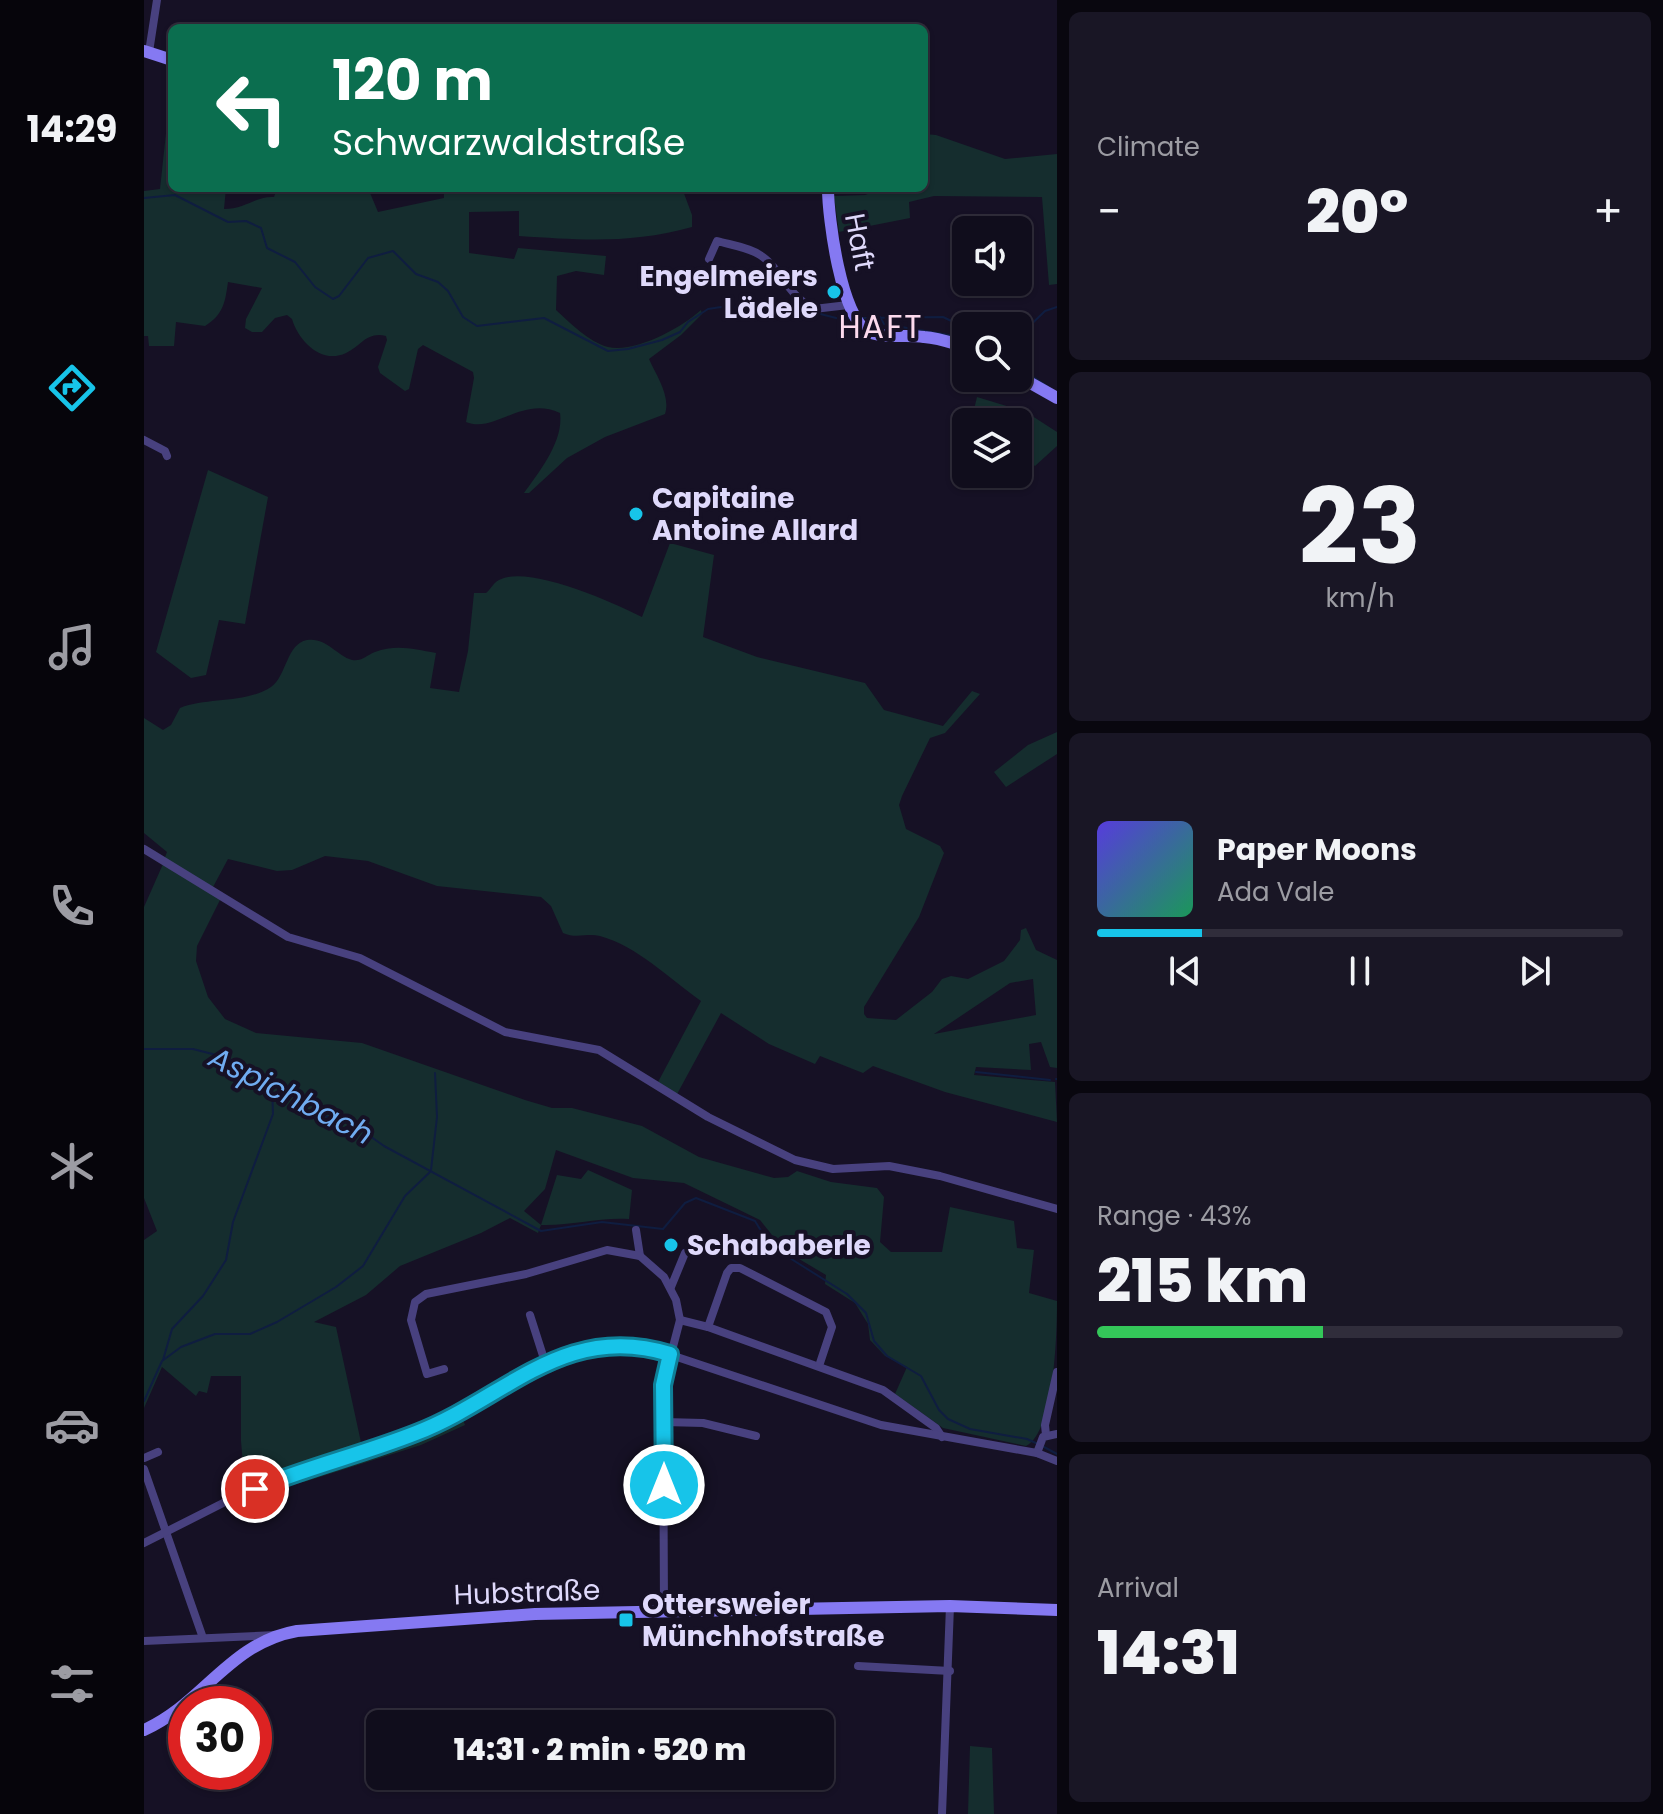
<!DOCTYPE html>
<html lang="en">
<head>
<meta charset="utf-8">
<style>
	:root { --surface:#100d1c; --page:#191625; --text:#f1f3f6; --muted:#9c9ca3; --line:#302d3b; --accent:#17c4e9 }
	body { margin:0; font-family:Poppins,sans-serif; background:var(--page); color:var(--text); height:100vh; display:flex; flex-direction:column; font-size:30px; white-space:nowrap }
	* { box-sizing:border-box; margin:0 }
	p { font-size:26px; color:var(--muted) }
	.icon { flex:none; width:44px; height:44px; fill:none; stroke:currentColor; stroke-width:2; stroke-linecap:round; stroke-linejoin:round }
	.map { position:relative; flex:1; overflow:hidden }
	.sheet { display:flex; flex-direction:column; gap:12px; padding:12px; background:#09070f; width:606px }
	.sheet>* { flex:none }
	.guide { position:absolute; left:24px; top:24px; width:760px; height:168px; border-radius:12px; box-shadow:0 2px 6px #0004,0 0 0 2px var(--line); background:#0b6e4f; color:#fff; overflow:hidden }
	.fabs { position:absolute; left:808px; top:216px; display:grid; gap:16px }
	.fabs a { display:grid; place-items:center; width:80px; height:80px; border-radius:12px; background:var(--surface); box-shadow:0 2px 6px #0004,0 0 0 2px var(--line); font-size:40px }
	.speed { position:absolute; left:24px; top:1686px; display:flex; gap:16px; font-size:40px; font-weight:700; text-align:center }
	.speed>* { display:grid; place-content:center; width:104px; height:104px; border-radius:50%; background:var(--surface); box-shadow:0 2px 6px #0004,0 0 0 2px var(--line); line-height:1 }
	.speed .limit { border:12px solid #d22; background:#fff; color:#111 }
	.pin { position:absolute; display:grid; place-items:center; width:68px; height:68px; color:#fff; margin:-34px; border:4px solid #fff; border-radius:50%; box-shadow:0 2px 8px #0007 }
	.me { position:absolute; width:88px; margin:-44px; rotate:0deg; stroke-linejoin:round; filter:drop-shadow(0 0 6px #0008) }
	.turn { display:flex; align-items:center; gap:28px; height:168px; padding:0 32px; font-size:36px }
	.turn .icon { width:104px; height:104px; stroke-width:2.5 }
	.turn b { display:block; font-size:56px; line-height:68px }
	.big { font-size:60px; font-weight:800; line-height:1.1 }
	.sheet .card { flex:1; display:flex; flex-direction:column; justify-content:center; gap:12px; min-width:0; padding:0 28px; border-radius:12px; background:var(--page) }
	.sheet .dial { align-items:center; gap:0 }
	.dial b { font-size:104px; line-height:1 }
	.song { display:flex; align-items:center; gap:24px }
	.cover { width:96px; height:96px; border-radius:12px; background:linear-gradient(135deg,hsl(250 70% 55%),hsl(150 70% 35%)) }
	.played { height:8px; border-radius:4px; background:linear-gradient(90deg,var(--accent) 20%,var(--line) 20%) }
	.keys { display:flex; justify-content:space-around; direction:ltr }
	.heat { display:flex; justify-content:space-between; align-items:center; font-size:44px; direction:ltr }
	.charge { height:12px; border-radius:6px; background:linear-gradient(90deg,#34c759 43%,var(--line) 0) }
	.trip { position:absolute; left:222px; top:1710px; width:468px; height:80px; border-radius:12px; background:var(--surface); box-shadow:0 2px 6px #0004,0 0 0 2px var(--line); font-weight:800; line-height:80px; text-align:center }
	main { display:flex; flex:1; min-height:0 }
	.dock { display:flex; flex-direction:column; width:144px; justify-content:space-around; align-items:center; background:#06050b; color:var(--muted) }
	.dock .icon { width:56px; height:56px }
	.dock .active { color:var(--accent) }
	.dock b { font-size:36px; color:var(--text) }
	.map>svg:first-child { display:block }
	.green { fill:#152d2e; fill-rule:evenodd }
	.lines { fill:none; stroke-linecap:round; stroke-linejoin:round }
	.stream { stroke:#0f1d40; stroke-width:2 }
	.minor { stroke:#48417f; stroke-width:8 }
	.secondary { stroke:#8579f2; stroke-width:12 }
	.route-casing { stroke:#0f7f97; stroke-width:20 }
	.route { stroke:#17c4e9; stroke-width:14 }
	.poi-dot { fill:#17c4e9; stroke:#161125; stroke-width:3 }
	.labels { text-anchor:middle; stroke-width:8; stroke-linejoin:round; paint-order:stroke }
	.street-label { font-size:28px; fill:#dfd9fb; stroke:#161125 }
	.poi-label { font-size:28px; font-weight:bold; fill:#dfd9fb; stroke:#161125; text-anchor:start }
	.water-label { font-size:30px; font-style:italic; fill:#70acf1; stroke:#161125 }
	.quarter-label { font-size:32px; letter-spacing:2px; fill:#fcdaed; stroke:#161125 }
</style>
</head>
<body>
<main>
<nav class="dock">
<b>14:29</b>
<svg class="icon active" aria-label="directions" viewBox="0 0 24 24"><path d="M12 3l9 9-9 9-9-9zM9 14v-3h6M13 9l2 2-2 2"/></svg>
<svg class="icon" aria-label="music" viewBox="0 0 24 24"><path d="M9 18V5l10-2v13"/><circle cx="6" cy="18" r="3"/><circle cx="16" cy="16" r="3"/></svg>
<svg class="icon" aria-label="phone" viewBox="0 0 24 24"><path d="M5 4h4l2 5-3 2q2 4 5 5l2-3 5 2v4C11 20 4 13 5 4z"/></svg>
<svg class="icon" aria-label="climate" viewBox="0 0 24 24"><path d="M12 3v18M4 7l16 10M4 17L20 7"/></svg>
<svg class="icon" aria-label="car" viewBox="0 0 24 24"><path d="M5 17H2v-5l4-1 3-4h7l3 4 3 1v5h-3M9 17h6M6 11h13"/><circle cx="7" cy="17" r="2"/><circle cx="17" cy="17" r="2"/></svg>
<svg class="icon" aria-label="filters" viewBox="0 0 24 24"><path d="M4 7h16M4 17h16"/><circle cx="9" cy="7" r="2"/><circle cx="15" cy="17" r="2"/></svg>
</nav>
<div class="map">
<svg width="913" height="1814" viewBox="0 0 913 1814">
	<rect width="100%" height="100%" fill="#161125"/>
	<g class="green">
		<path d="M28 77V188H82L80 209C102 209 111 196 130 197L133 188H224L234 212 300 198V188H538L548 215V227C487 244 437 240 375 236V211L325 212V253L370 259 374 248 462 256 460 275 432 271 413 276 412 310C426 323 445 342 464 347 492 353 537 328 557 310L558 314 537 335 505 359C512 375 527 396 521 414L461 437 423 458 385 493H380C395 472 420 441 416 413 378 395 351 434 322 422L330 378 329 372 279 345 274 349 265 389 261 391 236 373 234 367 243 340 242 336C223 331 217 346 202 353 177 365 154 340 148 319L143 315 131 318 118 332H108L101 328 102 319 118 288 84 282C81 302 80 314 61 326L32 322 30 346H5L4 336H0V191L16 189Z"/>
		<path d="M780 134 792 135 861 159 913 154V284L905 285 898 197 790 196 765 202 766 218 695 232 690 196 721 195 740 188H780Z"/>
		<path d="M833 397 882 412 913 432V446L891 466 874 454V422H827Z"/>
		<path d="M64 470 124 497 101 624 75 620 62 675 47 678 12 652Z"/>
		<path d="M526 543 570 555 559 637 613 657 721 683 740 710 799 726 828 691 836 694 801 733 786 738 758 796 755 805 762 829 796 846 800 853 775 917 720 1007V1014L723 1018 752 1020 788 992 798 979 807 976 824 979 860 961 876 940 877 930 882 928 892 950 913 960V1068L906 1067 897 1042 885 1044 887 1070 832 1067 830 1075 911 1082 913 1122 801 1092 729 1066 719 1073 676 1056 671 1064 625 1044 577 1013 532 1096 513 1084 557 1001C526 979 493 946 456 936 443 933 432 939 419 933L407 906 397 897 293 886 224 861 181 856 148 870 133 871 84 859 69 887 20 860 23 852 0 833V718L19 730 27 725 36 708C64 697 101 704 127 687 143 676 142 644 163 640 182 637 192 655 208 660 217 662 223 655 231 652 252 644 270 649 292 653L286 688 315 692 324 651 330 593H342C347 589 349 583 355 580 383 564 471 603 498 617ZM889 979 892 1015 790 1034 866 983Z"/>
		<path d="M913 732V754L862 787 850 772 884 745Z"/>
		<path d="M19 864 78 896 53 946 52 961 64 997 81 1019 112 1033 218 1043 381 1100 408 1108H428L498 1126 555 1157 630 1178 644 1177 653 1171 687 1182 733 1188 740 1197 736 1242 747 1252H798L806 1207 870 1221 873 1248 890 1250 885 1293 913 1301C913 1331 911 1432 882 1446L799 1428 751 1394 763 1367 741 1356 726 1340 724 1324 711 1303 681 1284 682 1275 640 1250 616 1220 540 1183 489 1178 412 1150 401 1189 380 1211 397 1225 413 1175 437 1179 444 1170 488 1190 485 1219C455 1217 427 1226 397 1225L394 1233 366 1218 337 1233 256 1266 222 1295 170 1322 192 1327 218 1447 175 1460 101 1488 97 1441V1376H67L63 1393 55 1391 52 1396 18 1367 0 1408V1240L13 1231 0 1198V907Z"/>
		<path d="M318 1417 321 1425 277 1445 160 1482 153 1477 255 1444Z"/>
		<path d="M826 1746 848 1748 850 1814H824Z"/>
	</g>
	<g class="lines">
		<g class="stream">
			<path d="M0 198 31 195 84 222 102 221 117 228 123 248 151 262 171 287 189 299 195 296 224 258 249 251 272 274 294 282 304 291 319 317 333 326 400 318 464 351 484 349 518 340 536 332 544 322 564 309 577 307 657 309 696 319 708 318"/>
			<path d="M736 317 740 324 822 338"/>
			<path d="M718 318 799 317 822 328"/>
			<path d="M874 337 901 311 913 307"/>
			<path d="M874 367 903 386"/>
			<path d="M0 1049H49L84 1058 128 1086 143 1087 155 1096 163 1111 209 1124 240 1146 397 1231 458 1222 519 1229 541 1203 552 1198 611 1221 622 1239 633 1250 703 1294 722 1313 730 1341 743 1356 777 1376 795 1410 804 1419 826 1429 883 1439 894 1444"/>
			<path d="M832 1072 906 1080"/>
			<path d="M912 1079H913"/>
			<path d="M287 1170 293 1117 291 1073"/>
			<path d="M19 1360 28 1329 59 1296 82 1260 89 1222 129 1114 128 1086"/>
			<path d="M0 1401 18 1361 37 1347 71 1334H106L133 1322 192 1287 219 1266 261 1196 286 1172"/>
			<path d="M900 1447 913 1454"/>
		</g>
		<g class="minor">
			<path d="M5 52 13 0"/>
			<path d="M565 259 573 241C587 245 604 247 616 255 638 269 641 293 670 309L704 305"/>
			<path d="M0 440 21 451 23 456"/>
			<path d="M0 849 144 937 216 958 361 1032 455 1050 564 1117 651 1160 689 1169 745 1166 796 1176 913 1209"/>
			<path d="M492 1230 496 1256"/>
			<path d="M527 1287 541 1253"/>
			<path d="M386 1315 401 1362"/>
			<path d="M536 1320 564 1327 739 1390 792 1428 798 1437"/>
			<path d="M564 1327 583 1273 587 1268H596L682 1312 688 1327 675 1366"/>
			<path d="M300 1369 283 1374 267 1320 271 1302 282 1294 382 1274 463 1250 496 1256 520 1277 532 1300 536 1320 519 1385 520 1612"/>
			<path d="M520 1422 559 1423 612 1436"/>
			<path d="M902 1435 901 1425 913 1372"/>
			<path d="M893 1453 899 1437 913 1434"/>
			<path d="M0 1458 14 1452"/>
			<path d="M0 1469 59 1638"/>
			<path d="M0 1543 87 1499 135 1479 273 1433 313 1414 401 1362 465 1346 515 1351 737 1425 893 1453 913 1461"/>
			<path d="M0 1641 132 1635"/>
			<path d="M714 1666 806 1671"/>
			<path d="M798 1814 806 1606"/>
		</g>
		<g class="secondary">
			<path d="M0 51 28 60"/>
			<path d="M684 188C684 217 697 319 725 332 741 339 763 334 780 337 795 338 808 343 822 347"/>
			<path d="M874 376 913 398"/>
			<path d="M0 1730C60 1703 85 1643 153 1631L391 1614 806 1606 913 1610"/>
		</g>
	</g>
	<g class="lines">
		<defs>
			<path id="route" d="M111 1489C164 1467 219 1454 272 1433 361 1399 420 1321 526 1354L519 1385 520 1485"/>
		</defs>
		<use href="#route" class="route-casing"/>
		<use href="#route" class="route"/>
	</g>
	<g class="poi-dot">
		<circle cx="690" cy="292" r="8"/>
		<circle cx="492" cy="514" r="8"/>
		<circle cx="527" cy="1245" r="8"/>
		<rect x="474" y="1612" width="16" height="16" rx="4"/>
	</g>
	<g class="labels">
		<g class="street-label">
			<text transform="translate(716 242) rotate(79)" y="10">Haft</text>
			<text transform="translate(383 1592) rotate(-2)" y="10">Hubstraße</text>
		</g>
		<g class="poi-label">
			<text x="674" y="286" text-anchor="end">Engelmeiers<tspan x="674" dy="32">Lädele</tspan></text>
			<text x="508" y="508">Capitaine<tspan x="508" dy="32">Antoine Allard</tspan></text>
			<text x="543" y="1255">Schababerle</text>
			<text x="498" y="1614">Ottersweier<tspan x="498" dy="32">Münchhofstraße</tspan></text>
		</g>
		<g class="water-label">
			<text transform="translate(147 1096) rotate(27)" y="10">Aspichbach</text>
		</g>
		<g class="quarter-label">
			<text x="737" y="338">HAFT</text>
		</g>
	</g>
</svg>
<div class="fabs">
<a><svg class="icon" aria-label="sound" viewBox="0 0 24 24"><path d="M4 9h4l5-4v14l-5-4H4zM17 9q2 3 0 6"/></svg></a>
<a><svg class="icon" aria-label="search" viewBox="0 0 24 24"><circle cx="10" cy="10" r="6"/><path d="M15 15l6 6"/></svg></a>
<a><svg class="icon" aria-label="layers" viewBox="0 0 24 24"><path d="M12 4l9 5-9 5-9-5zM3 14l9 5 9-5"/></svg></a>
</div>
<div class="speed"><div class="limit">30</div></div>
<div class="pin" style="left:111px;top:1489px;background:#d93025"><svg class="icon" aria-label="arrive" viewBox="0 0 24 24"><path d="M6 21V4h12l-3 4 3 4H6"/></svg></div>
<svg class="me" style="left:520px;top:1485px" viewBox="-20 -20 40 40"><circle r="17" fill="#17c4e9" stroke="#fff" stroke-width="3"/><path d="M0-11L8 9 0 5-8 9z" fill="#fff"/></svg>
<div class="trip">14:31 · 2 min · 520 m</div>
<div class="guide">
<div class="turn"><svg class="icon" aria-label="left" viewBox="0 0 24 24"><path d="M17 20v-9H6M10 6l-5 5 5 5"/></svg><div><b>120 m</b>Schwarzwaldstraße</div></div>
</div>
</div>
<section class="sheet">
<div class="card"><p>Climate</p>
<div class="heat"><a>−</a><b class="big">20°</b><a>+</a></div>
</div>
<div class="card dial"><b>23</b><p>km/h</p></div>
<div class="card">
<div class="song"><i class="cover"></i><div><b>Paper Moons</b><p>Ada Vale</p></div></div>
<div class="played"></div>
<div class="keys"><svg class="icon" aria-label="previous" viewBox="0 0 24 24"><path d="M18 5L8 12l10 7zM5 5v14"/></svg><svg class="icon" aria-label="pause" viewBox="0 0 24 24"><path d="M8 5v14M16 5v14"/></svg><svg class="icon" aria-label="next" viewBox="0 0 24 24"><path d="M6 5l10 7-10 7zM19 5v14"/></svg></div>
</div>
<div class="card"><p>Range · 43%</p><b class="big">215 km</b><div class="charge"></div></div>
<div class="card"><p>Arrival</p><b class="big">14:31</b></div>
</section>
</main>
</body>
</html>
